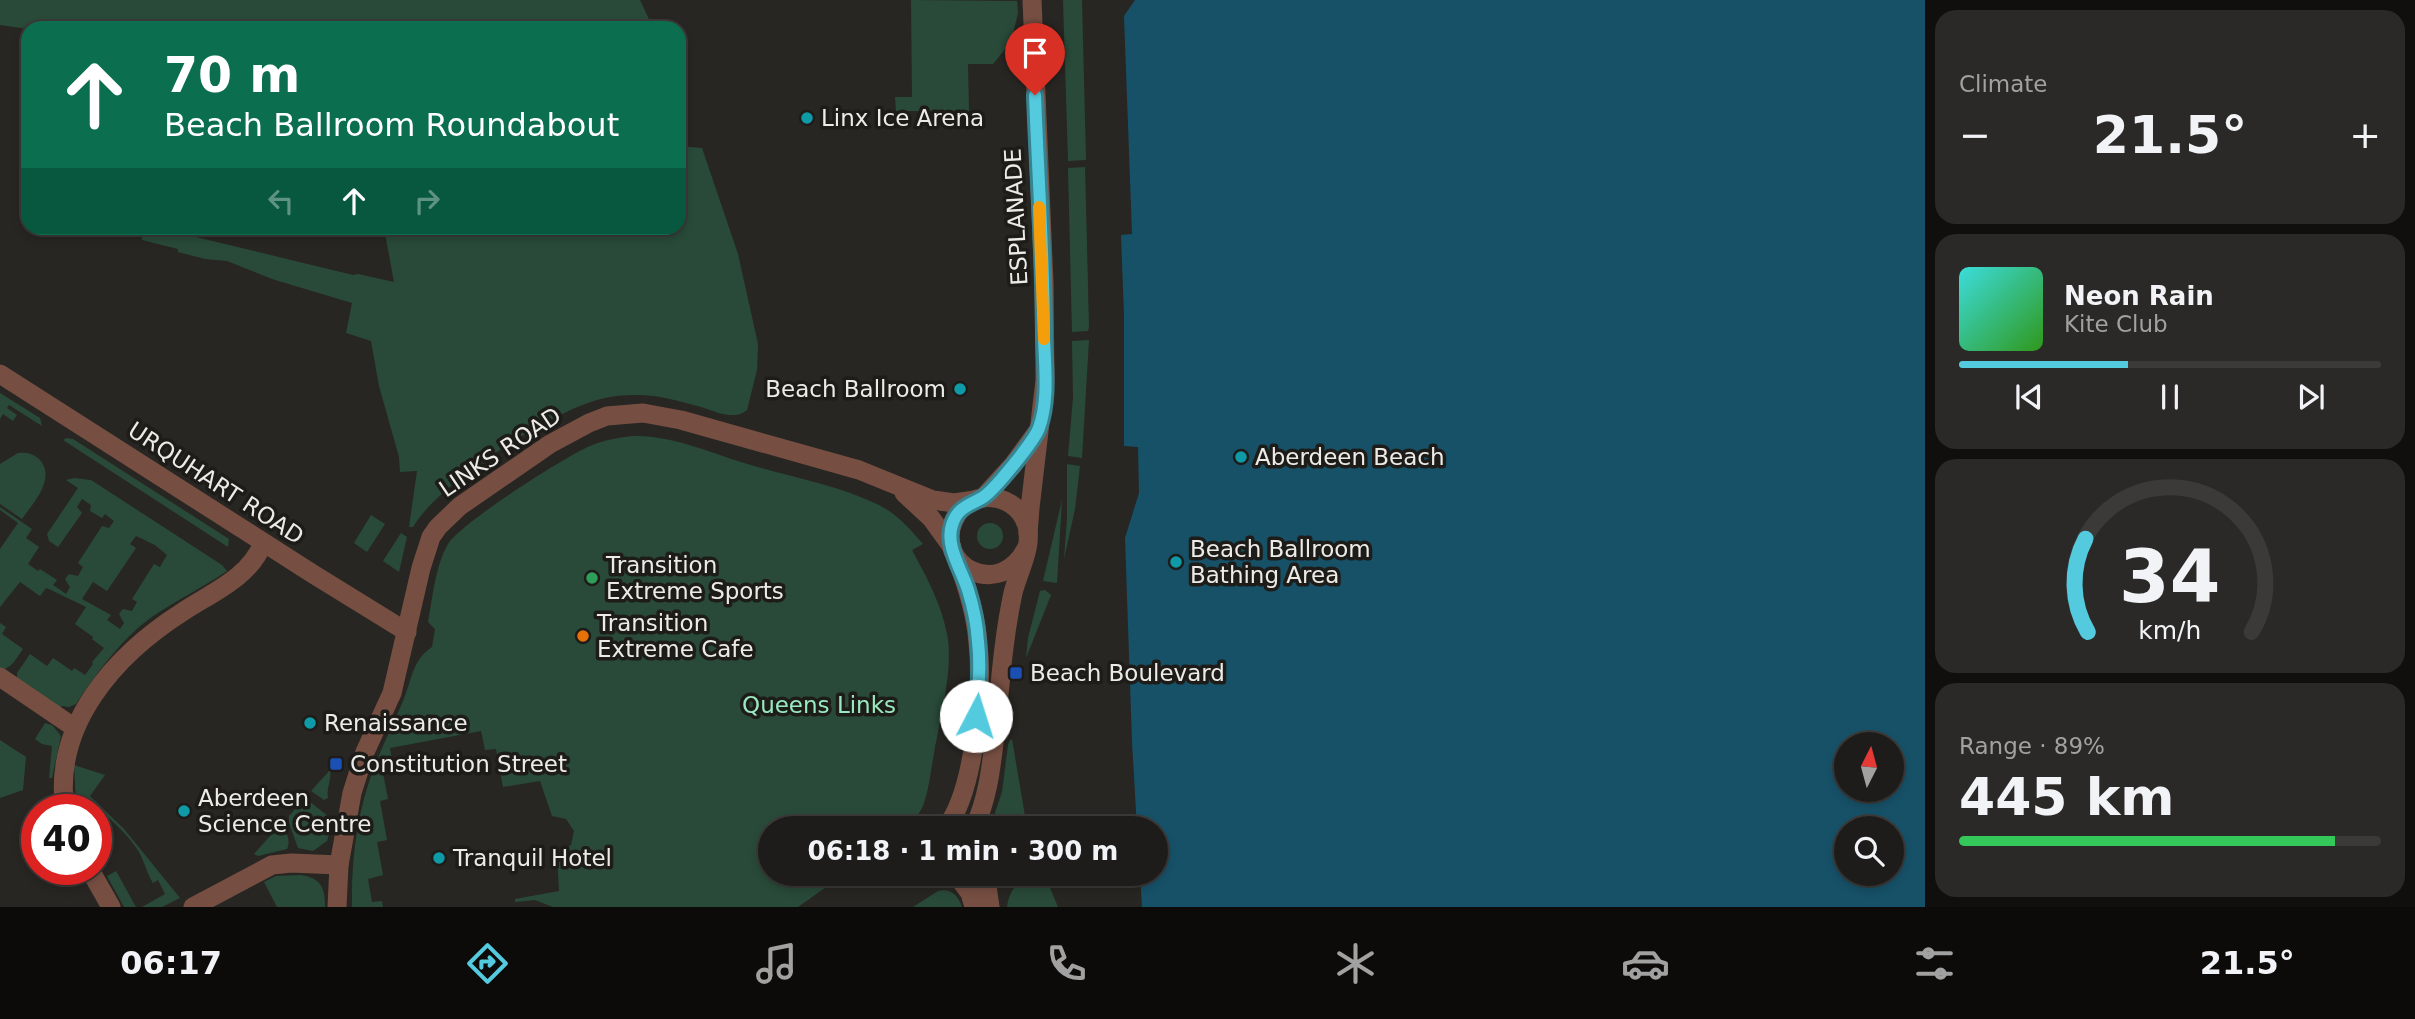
<!DOCTYPE html>
<html lang="en">
<head>
<meta charset="utf-8">
<style>
	:root { --surface:#1e1c1a; --page:#2b2927; --text:#f1f3f6; --muted:#a1a1a2; --line:#3c3a39; --accent:#54cade }
	body { margin:0; font-family:"DejaVu Sans",sans-serif; background:var(--page); color:var(--text); height:100vh; display:flex; flex-direction:column; font-size:26px; white-space:nowrap }
	* { box-sizing:border-box; margin:0 }
	p { font-size:23px; color:var(--muted) }
	.icon { flex:none; width:38px; height:38px; fill:none; stroke:currentColor; stroke-width:2; stroke-linecap:round; stroke-linejoin:round }
	.map { position:relative; flex:1; overflow:hidden }
	.details { display:flex; flex-direction:column; gap:10px; padding:10px; background:#100f0e; width:490px }
	.details>* { flex:none }
	.guide { position:absolute; left:21px; top:21px; width:665px; height:214px; border-radius:21px; box-shadow:0 4px 10px #0003,0 0 0 2px var(--line); background:#0b6e4f; color:#fff; overflow:hidden }
	.needle { width:46px; rotate:6deg }
	.controls { position:absolute; left:1834px; top:732px; display:grid; gap:14px }
	.controls a { display:grid; place-items:center; width:70px; height:70px; border-radius:50%; background:var(--surface); box-shadow:0 4px 10px #0003,0 0 0 2px var(--line); font-size:35px }
	.speed { position:absolute; left:21px; top:794px; display:flex; gap:14px; font-size:35px; font-weight:700; text-align:center }
	.speed>* { display:grid; place-content:center; width:91px; height:91px; border-radius:50%; background:var(--surface); box-shadow:0 4px 10px #0003,0 0 0 2px var(--line); line-height:1 }
	.speed .limit { border:10px solid #d22; background:#fff; color:#111 }
	.pin { position:absolute; display:grid; place-items:center; width:60px; height:60px; color:#fff; margin:-72px -30px; border-radius:50% 50% 50% 0; rotate:-45deg; box-shadow:0 0 7px #0007 }
	.pin .icon { rotate:45deg }
	.me { position:absolute; width:77px; margin:-38px; rotate:5deg; stroke-linejoin:round; filter:drop-shadow(0 0 5px #0008) }
	.turn { display:flex; align-items:center; gap:24px; height:147px; padding:0 28px; font-size:32px }
	.turn .icon { width:91px; height:91px; stroke-width:2.5 }
	.turn b { display:block; font-size:49px; line-height:60px }
	.lanes { display:flex; align-items:center; height:66px; padding:0 28px; background:#0003; justify-content:center; gap:35px; direction:ltr }
	.lanes .off { opacity:.35 }
	.big { font-size:52px; font-weight:700; line-height:1.1 }
	.details .tile { flex:1; display:flex; flex-direction:column; justify-content:center; gap:10px; min-width:0; padding:0 24px; border-radius:21px; background:var(--page) }
	.details .dial { align-items:center; gap:0 }
	.dial svg { height:182px; overflow:visible; fill:none; stroke:var(--line); stroke-width:7; stroke-linecap:round; text-anchor:middle }
	.dial text { fill:var(--text); stroke:none }
	.song { display:flex; align-items:center; gap:21px }
	.cover { width:84px; height:84px; border-radius:10px; background:linear-gradient(135deg,hsl(180 70% 55%),hsl(110 70% 35%)) }
	.played { height:7px; border-radius:4px; background:linear-gradient(90deg,var(--accent) 40%,var(--line) 40%) }
	.keys { display:flex; justify-content:space-around; direction:ltr }
	.heat { display:flex; justify-content:space-between; align-items:center; font-size:38px; direction:ltr }
	.charge { height:10px; border-radius:5px; background:linear-gradient(90deg,#34c759 89%,var(--line) 0) }
	.trip { position:absolute; left:758px; top:816px; width:410px; height:70px; border-radius:35px; background:var(--surface); box-shadow:0 4px 10px #0003,0 0 0 2px var(--line); font-weight:700; line-height:70px; text-align:center }
	.tabs { display:flex; height:112px; justify-content:space-around; align-items:center; background:#0c0b0a; color:var(--muted) }
	.tabs .icon { width:49px; height:49px }
	.tabs .selected { color:var(--accent) }
	.tabs b { font-size:32px; color:var(--text) }
	main { display:flex; flex:1; min-height:0 }
	.map>svg:first-child { display:block }
	.green { fill:#294a39; fill-rule:evenodd }
	.water { fill:#175168; fill-rule:evenodd }
	.lines { fill:none; stroke-linecap:round; stroke-linejoin:round }
	.minor { stroke:#774f42; stroke-width:19 }
	.route-casing { stroke:#378390; stroke-width:18 }
	.route { stroke:#54cade; stroke-width:12 }
	.slow { stroke:#f59e0b; stroke-width:12 }
	.culture-dot { fill:#0f9aa8; stroke:#1e1c18; stroke-width:2.5 }
	.leisure-dot { fill:#2e9e5b; stroke:#1e1c18; stroke-width:2.5 }
	.food-dot { fill:#e8710a; stroke:#1e1c18; stroke-width:2.5 }
	.transit-dot { fill:#1a4fb4; stroke:#1e1c18; stroke-width:2.5 }
	.labels { text-anchor:middle; stroke-width:7; stroke-linejoin:round; paint-order:stroke }
	.poi-label { font-size:23px; fill:#ecebe8; stroke:#1e1c18; text-anchor:start }
	.street-label { font-size:23px; fill:#ecebe8; stroke:#1e1c18 }
	.park-label { font-size:23px; fill:#98e9bf; stroke:#1e1c18 }
</style>
</head>
<body>
<main>
<div class="map">
<svg width="1925" height="907" viewBox="0 0 1925 907">
	<rect width="100%" height="100%" fill="#282622"/>
	<g class="green">
		<path d="M0 0H640L653 28 28 29 0 25Z"/>
		<path d="M911 0 1017 1 1018 13 1011 42 993 64H968L969 111H896L895 97H912Z"/>
		<path d="M1063 0H1082L1086 160 1068 161Z"/>
		<path d="M679 146 702 148 738 254 758 344 757 370 747 410C742 414 739 415 732 415 721 415 711 410 701 407 679 401 656 394 633 395 616 395 601 398 585 404 539 421 437 485 413 527H409L417 471 400 472 399 457 379 386 371 341 346 333 352 303 272 279 227 261 205 259 178 252V249L142 240V235L108 228H159L353 275 358 274 394 282 384 228H679Z"/>
		<path d="M1085 167 1089 327 1088 331 1072 332 1068 168Z"/>
		<path d="M1089 340 1082 458 1068 456 1073 398 1072 341Z"/>
		<path d="M0 393 40 418 42 426 9 405 7 408 17 415 13 421 3 414 0 419Z"/>
		<path d="M632 436C673 435 713 454 751 465 794 478 839 485 879 505 897 514 910 529 923 544L912 550C927 578 941 603 947 634 954 666 940 720 934 753 931 770 929 789 923 806 919 814 914 821 907 828H770V873H846L798 907H553L535 900 515 902V899L559 891 557 854 571 845 574 831 566 819 552 816 540 781 503 787 496 749 485 750 481 731 390 748 392 760 381 763 388 799 380 801 387 840 377 842 383 875 368 879 372 902 382 901 383 907H352C351 857 358 806 377 760 385 740 395 721 403 701 412 680 412 660 432 647L435 629 428 622C433 597 435 566 448 544 461 523 564 457 590 446 603 440 618 438 632 436Z"/>
		<path d="M67 438 73 439 229 539 228 547 63 440Z"/>
		<path d="M18 453C26 452 32 453 39 459 57 478 33 503 22 519L0 504V464Z"/>
		<path d="M1067 464 1080 466 1075 509 1064 559 1067 519Z"/>
		<path d="M74 478 91 480 222 565 227 571C198 591 165 605 139 627 114 649 94 677 76 704L69 707 62 706 59 710 17 680V673L30 654 47 666 53 658 72 671 74 668 85 675 93 664 92 662 104 648 92 639 93 637 75 624 86 607 51 590 46 588 40 596 20 582 0 607V549L18 523 0 510V507L32 529 26 538 39 547 28 564 38 571 40 569 57 580 53 585 66 594 70 587 65 579 69 574 78 576 83 567 78 563 102 526 109 528 114 521 105 514 102 518 90 511 91 505 82 499 77 507 82 513 58 547 49 541 47 534 78 488 66 480ZM136 536 155 545 167 555 160 567 154 564 132 599 137 602 132 611 123 609 119 614 124 623 120 629 107 620 111 615 82 599 93 582 107 591 136 548 130 544Z"/>
		<path d="M1062 500 1057 583 1043 581Z"/>
		<path d="M371 515 385 524 367 552 354 543Z"/>
		<circle cx="990" cy="536" r="13"/>
		<path d="M401 533 407 537 399 572 383 561Z"/>
		<path d="M1045 590 1051 595 1026 658 1028 638 1040 591Z"/>
		<path d="M0 623 6 627 2 634 23 649C16 658 12 669 0 670Z"/>
		<path d="M45 723 52 725 61 736 52 778H49L52 746 42 744 35 739Z"/>
		<path d="M1012 739 1027 828H990L1002 792 1008 745 1010 740Z"/>
		<path d="M0 740 26 757 23 790 0 798Z"/>
		<path d="M74 765 105 775 90 796 124 829 180 898 162 907H142L165 894 158 880 153 883C147 873 144 861 139 852 127 832 105 815 88 799L76 802Z"/>
		<path d="M330 770C332 779 326 788 328 798L324 800 311 791Z"/>
		<path d="M305 798 333 820 327 841 313 851 298 848 289 823V816Z"/>
		<path d="M279 826C287 830 291 841 287 849L258 856 254 854Z"/>
		<path d="M116 871 136 907H124L107 876Z"/>
		<path d="M301 875C321 878 325 888 325 907H277L264 882 276 876Z"/>
		<path d="M1033 879 1048 883 1058 907H1007C1009 891 1017 880 1033 879Z"/>
		<path d="M944 890C954 891 959 898 962 907H913L938 891Z"/>
	</g>
	<path class="water" d="M1135 0H1925V907H1142L1140 873H1155V828H1137L1132 742 1125 538 1139 493 1138 447 1124 446V316L1121 235 1132 234 1124 16ZM1846 744H1892V789H1846ZM1846 828H1892V873H1846Z"/>
	<g class="lines">
		<g class="minor">
			<path d="M0 374 313 574 407 632"/>
			<path d="M904 493 931 518 952 547"/>
			<path d="M983 498 1013 465 1037 432"/>
			<path d="M1028 534 1030 508 1045 380 1044 283 1032 0"/>
			<path d="M0 677 75 728"/>
			<path d="M65 810C52 724 116 654 184 611 213 592 250 577 263 543"/>
			<path d="M946 828C975 789 983 691 978 643 976 614 967 586 957 559"/>
			<path d="M974 828C988 798 991 768 995 735 1000 688 1003 639 1013 593 1018 572 1033 547 1027 526 1021 506 1002 495 982 498 969 500 959 509 954 520 933 565 1000 602 1027 547"/>
			<path d="M90 870 111 907"/>
			<path d="M955 873 970 893 974 907"/>
			<path d="M982 873 987 886 990 907"/>
			<path d="M193 907 272 865 291 863 339 865"/>
			<path d="M337 907 339 865 352 793 365 752 392 693 421 568 431 537 438 527 460 506 550 444 589 423 607 416 643 413 681 420 859 470 933 500 954 503 975 500"/>
		</g>
	</g>
	<g class="lines">
		<defs>
			<path id="route" d="M976 716C978 692 981 667 978 642 977 625 973 606 968 590 962 570 945 546 952 525 957 508 969 505 982 498 994 491 1034 441 1039 428 1049 400 1045 368 1044 338 1044 257 1038 176 1035 95"/>
		</defs>
		<use href="#route" class="route-casing"/>
		<use href="#route" class="route"/>
		<path class="slow" d="M1039 207 1044 339"/>
	</g>
	<g class="culture-dot">
		<circle cx="807" cy="118" r="7"/>
		<circle cx="960" cy="389" r="7"/>
		<circle cx="1241" cy="457" r="7"/>
		<circle cx="1176" cy="562" r="7"/>
		<circle cx="310" cy="723" r="7"/>
		<circle cx="184" cy="811" r="7"/>
		<circle cx="439" cy="858" r="7"/>
	</g>
	<circle class="leisure-dot" cx="592" cy="578" r="7"/>
	<circle class="food-dot" cx="583" cy="636" r="7"/>
	<g class="transit-dot">
		<rect x="1009" y="666" width="14" height="14" rx="3.5"/>
		<rect x="329" y="757" width="14" height="14" rx="3.5"/>
	</g>
	<g class="labels">
		<g class="poi-label">
			<text x="821" y="126">Linx Ice Arena</text>
			<text x="946" y="397" text-anchor="end">Beach Ballroom</text>
			<text x="1255" y="465">Aberdeen Beach</text>
			<text x="1190" y="557">Beach Ballroom<tspan x="1190" dy="26">Bathing Area</tspan></text>
			<text x="606" y="573">Transition<tspan x="606" dy="26">Extreme Sports</tspan></text>
			<text x="597" y="631">Transition<tspan x="597" dy="26">Extreme Cafe</tspan></text>
			<text x="1030" y="681">Beach Boulevard</text>
			<text x="324" y="731">Renaissance</text>
			<text x="350" y="772">Constitution Street</text>
			<text x="198" y="806">Aberdeen<tspan x="198" dy="26">Science Centre</tspan></text>
			<text x="453" y="866">Tranquil Hotel</text>
		</g>
		<g class="street-label">
			<text transform="translate(1016 217) rotate(-93)" y="8">ESPLANADE</text>
			<text transform="translate(500 452) rotate(-34)" y="8">LINKS ROAD</text>
			<text transform="translate(216 483) rotate(33)" y="8">URQUHART ROAD</text>
		</g>
		<g class="park-label">
			<text x="819" y="713">Queens Links</text>
		</g>
	</g>
</svg>
<div class="controls">
<a><svg class="needle" viewBox="-14 -14 28 28"><path d="M0-13l5 13h-10z" fill="#e53935"/><path d="M0 13l5-13h-10z" fill="#a1a1a2"/></svg></a>
<a><svg class="icon" aria-label="search" viewBox="0 0 24 24"><circle cx="10" cy="10" r="6"/><path d="M15 15l6 6"/></svg></a>
</div>
<div class="speed"><div class="limit">40</div></div>
<div class="pin" style="left:1035px;top:95px;background:#d93025"><svg class="icon" aria-label="arrive" viewBox="0 0 24 24"><path d="M6 21V4h12l-3 4 3 4H6"/></svg></div>
<svg class="me" style="left:976px;top:716px" viewBox="-20 -20 40 40"><circle r="19" fill="#fff"/><path d="M0-13L10 11 0 6-10 11z" fill="#54cade"/></svg>
<div class="trip">06:18 · 1 min · 300 m</div>
<div class="guide">
<div class="turn"><svg class="icon" aria-label="ahead" viewBox="0 0 24 24"><path d="M12 20V5M6 11l6-6 6 6"/></svg><div><b>70 m</b>Beach Ballroom Roundabout</div></div>
<div class="lanes"><svg class="icon off" aria-label="left" viewBox="0 0 24 24"><path d="M17 20v-9H6M10 6l-5 5 5 5"/></svg><svg class="icon" aria-label="ahead" viewBox="0 0 24 24"><path d="M12 20V5M6 11l6-6 6 6"/></svg><svg class="icon off" aria-label="right" viewBox="0 0 24 24"><path d="M7 20v-9h11M14 6l5 5-5 5"/></svg></div>
</div>
</div>
<section class="details">
<div class="tile"><p>Climate</p>
<div class="heat"><a>−</a><b class="big">21.5°</b><a>+</a></div>
</div>
<div class="tile">
<div class="song"><i class="cover"></i><div><b>Neon Rain</b><p>Kite Club</p></div></div>
<div class="played"></div>
<div class="keys"><svg class="icon" aria-label="previous" viewBox="0 0 24 24"><path d="M18 5L8 12l10 7zM5 5v14"/></svg><svg class="icon" aria-label="pause" viewBox="0 0 24 24"><path d="M8 5v14M16 5v14"/></svg><svg class="icon" aria-label="next" viewBox="0 0 24 24"><path d="M6 5l10 7-10 7zM19 5v14"/></svg></div>
</div>
<div class="tile dial"><svg viewBox="0 0 100 80">
<path d="M14 69A42 42 0 1 1 86 69"/>
<path d="M14 69A42 42 0 0 1 13 28" stroke="#54cade"/>
<text x="50" y="56" font-size="32" font-weight="700">34</text>
<text x="50" y="72" font-size="11">km/h</text>
</svg></div>
<div class="tile"><p>Range · 89%</p><b class="big">445 km</b><div class="charge"></div></div>
</section>
</main>
<nav class="tabs">
<b>06:17</b>
<svg class="icon selected" aria-label="directions" viewBox="0 0 24 24"><path d="M12 3l9 9-9 9-9-9zM9 14v-3h6M13 9l2 2-2 2"/></svg>
<svg class="icon" aria-label="music" viewBox="0 0 24 24"><path d="M9 18V5l10-2v13"/><circle cx="6" cy="18" r="3"/><circle cx="16" cy="16" r="3"/></svg>
<svg class="icon" aria-label="phone" viewBox="0 0 24 24"><path d="M5 4h4l2 5-3 2q2 4 5 5l2-3 5 2v4C11 20 4 13 5 4z"/></svg>
<svg class="icon" aria-label="climate" viewBox="0 0 24 24"><path d="M12 3v18M4 7l16 10M4 17L20 7"/></svg>
<svg class="icon" aria-label="car" viewBox="0 0 24 24"><path d="M5 17H2v-5l4-1 3-4h7l3 4 3 1v5h-3M9 17h6M6 11h13"/><circle cx="7" cy="17" r="2"/><circle cx="17" cy="17" r="2"/></svg>
<svg class="icon" aria-label="filters" viewBox="0 0 24 24"><path d="M4 7h16M4 17h16"/><circle cx="9" cy="7" r="2"/><circle cx="15" cy="17" r="2"/></svg>
<b>21.5°</b>
</nav>
</body>
</html>
